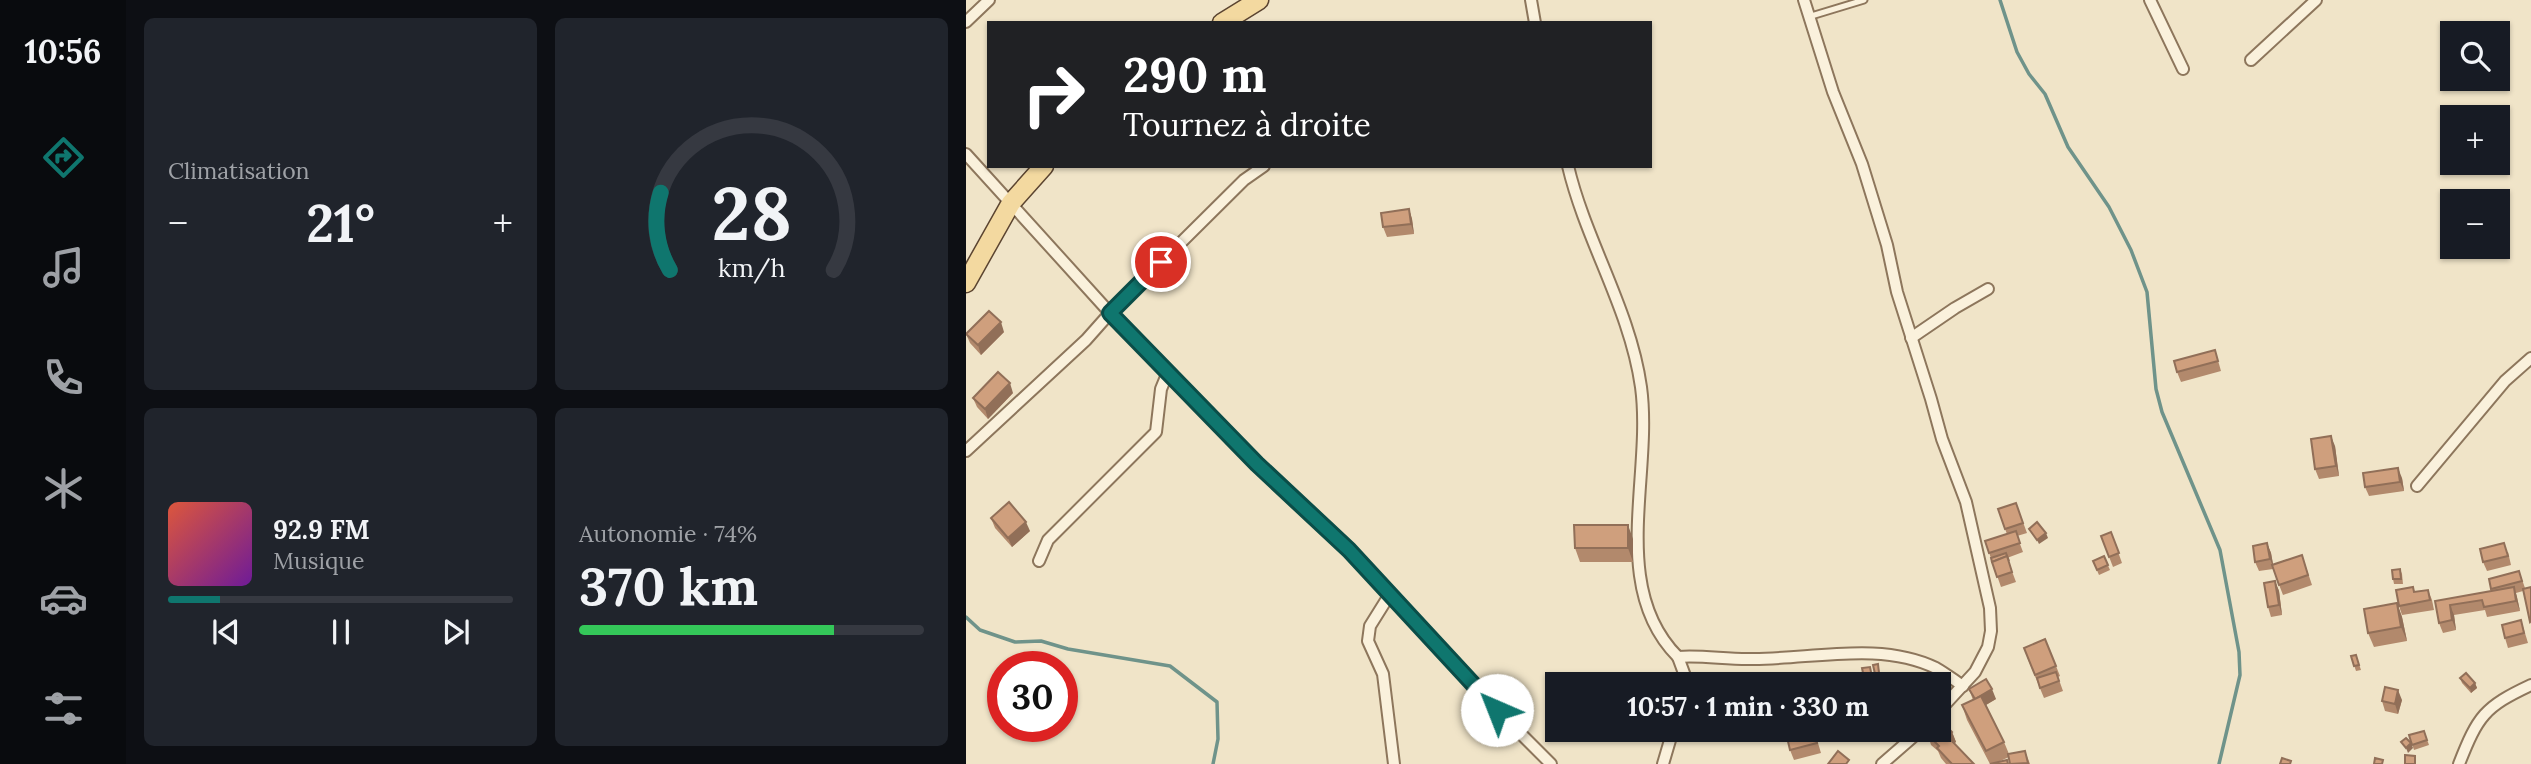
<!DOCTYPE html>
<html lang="fr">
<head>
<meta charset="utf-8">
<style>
	:root { --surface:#171b24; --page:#20242c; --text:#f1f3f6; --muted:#9ea1a6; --line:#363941; --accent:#0f766e }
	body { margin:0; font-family:Lora,serif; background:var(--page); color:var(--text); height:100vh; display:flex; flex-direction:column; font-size:26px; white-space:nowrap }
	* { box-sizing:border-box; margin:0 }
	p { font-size:23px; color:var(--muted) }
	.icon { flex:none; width:38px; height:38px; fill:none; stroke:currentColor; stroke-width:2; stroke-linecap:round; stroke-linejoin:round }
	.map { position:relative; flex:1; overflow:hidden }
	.sheet { display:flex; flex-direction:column; gap:18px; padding:18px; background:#0d0f14; width:840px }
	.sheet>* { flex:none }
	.banner { position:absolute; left:21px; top:21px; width:665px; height:147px; border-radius:0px; box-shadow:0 2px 5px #0004; background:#202124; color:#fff; overflow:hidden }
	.buttons { position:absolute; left:1474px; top:21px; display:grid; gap:14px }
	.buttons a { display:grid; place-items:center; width:70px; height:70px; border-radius:0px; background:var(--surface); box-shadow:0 2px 5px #0004; font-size:35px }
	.speed { position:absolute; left:21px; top:651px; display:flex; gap:14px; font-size:35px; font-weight:700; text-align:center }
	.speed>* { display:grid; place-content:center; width:91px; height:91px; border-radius:50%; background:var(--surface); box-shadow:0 2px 5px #0004; line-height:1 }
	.speed .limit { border:10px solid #d22; background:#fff; color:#111 }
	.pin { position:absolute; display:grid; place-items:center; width:60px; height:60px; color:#fff; margin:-30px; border:4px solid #fff; border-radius:50%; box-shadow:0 2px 7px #0007 }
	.me { position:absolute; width:77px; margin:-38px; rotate:316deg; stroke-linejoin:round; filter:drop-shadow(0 0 5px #0008) }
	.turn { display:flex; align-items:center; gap:24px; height:147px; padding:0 21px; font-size:32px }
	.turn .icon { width:91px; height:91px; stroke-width:2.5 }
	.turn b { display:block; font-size:49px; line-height:60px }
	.big { font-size:52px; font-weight:700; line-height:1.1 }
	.sheet .tile { flex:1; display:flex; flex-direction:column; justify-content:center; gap:10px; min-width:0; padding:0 24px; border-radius:10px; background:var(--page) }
	.sheet .dial { align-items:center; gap:0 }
	.dial svg { height:182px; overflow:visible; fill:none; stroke:var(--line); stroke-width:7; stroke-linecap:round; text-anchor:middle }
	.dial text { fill:var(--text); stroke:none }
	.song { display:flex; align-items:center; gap:21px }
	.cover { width:84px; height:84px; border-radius:10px; background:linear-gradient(135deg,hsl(10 70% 55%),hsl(280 70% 35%)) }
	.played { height:7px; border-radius:4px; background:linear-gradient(90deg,var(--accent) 15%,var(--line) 15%) }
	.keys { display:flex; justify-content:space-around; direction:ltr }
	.heat { display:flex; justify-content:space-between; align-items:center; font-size:38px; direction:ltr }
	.charge { height:10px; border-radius:5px; background:linear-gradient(90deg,#34c759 74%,var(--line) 0) }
	.sheet .tiles { flex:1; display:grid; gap:18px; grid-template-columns:repeat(2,1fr) }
	.trip { position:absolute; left:579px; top:672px; width:406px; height:70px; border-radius:0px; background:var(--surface); box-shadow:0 2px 5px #0004; font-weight:700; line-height:70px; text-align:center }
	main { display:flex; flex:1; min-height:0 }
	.tab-bar { display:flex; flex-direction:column; width:126px; justify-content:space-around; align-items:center; background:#090b0e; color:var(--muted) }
	.tab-bar .icon { width:49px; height:49px }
	.tab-bar .active { color:var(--accent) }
	.tab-bar b { font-size:32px; color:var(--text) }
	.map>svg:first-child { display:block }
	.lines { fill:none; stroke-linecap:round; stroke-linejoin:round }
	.stream { stroke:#6f938a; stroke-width:3.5 }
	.service-casing { stroke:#8d765c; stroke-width:9 }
	.minor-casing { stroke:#8d765c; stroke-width:14 }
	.primary-casing { stroke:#5b4430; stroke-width:21 }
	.service { stroke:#faf1dc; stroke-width:5 }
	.minor { stroke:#faf1dc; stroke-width:10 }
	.primary { stroke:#f3d9a0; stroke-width:18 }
	.wall { fill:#b2896c }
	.shaded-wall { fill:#916f58 }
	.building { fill:#cf9f7d; stroke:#916f58; stroke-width:2 }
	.route-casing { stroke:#0a4d48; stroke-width:18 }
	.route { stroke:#0f766e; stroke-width:12 }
</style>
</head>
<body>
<main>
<nav class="tab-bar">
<b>10:56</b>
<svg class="icon active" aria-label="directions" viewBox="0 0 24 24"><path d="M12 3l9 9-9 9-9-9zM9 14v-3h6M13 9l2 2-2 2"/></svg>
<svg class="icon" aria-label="music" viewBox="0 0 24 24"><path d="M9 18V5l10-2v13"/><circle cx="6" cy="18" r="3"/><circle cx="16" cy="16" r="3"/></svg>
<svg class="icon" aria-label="phone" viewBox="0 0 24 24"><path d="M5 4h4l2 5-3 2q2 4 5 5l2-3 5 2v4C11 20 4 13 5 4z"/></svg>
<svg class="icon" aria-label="climate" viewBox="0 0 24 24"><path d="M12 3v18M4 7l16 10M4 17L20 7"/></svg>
<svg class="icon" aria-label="car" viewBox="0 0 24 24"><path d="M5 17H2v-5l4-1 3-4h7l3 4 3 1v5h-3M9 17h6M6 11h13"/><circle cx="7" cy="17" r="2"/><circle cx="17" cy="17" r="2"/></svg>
<svg class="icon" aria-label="filters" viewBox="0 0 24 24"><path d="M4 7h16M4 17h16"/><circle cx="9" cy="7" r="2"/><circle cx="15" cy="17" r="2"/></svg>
</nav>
<section class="sheet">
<div class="tiles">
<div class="tile"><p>Climatisation</p>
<div class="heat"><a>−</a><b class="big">21°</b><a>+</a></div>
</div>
<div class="tile dial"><svg viewBox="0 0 100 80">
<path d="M14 69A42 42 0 1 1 86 69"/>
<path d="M14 69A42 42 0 0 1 10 35" stroke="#0f766e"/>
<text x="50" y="56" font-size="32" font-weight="700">28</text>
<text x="50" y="72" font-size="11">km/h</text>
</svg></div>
<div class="tile">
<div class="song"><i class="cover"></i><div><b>92.9 FM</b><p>Musique</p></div></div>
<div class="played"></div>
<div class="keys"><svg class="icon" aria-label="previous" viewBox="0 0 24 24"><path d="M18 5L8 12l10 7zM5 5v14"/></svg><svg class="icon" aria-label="pause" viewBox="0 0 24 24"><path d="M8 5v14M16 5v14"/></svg><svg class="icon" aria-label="next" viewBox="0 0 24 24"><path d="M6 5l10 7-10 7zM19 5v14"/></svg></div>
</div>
<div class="tile"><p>Autonomie · 74%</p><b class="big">370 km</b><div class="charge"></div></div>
</div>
</section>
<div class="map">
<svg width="1565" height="764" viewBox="0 0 1565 764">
	<rect width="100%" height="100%" fill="#f0e4c8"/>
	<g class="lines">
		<g class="stream">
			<path d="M1034 0 1051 52 1063 74 1079 94 1102 147 1143 207 1165 250 1181 292 1190 389 1196 412 1254 550 1273 652 1274 675 1253 764"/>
			<path d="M0 617 14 630 49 642 75 641 102 649 204 666 251 702 252 739 247 764"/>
		</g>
		<defs>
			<path id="service" d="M842 17 898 0"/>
			<g id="minor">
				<path d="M565 0 569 23"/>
				<path d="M838 0 867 92 896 164 921 245 931 292 965 399 976 439 1000 502 1024 608 1025 631 1022 647 1009 672 973 711"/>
				<path d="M1184 0 1217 69"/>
				<path d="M0 22 23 0"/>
				<path d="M1285 60 1350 0"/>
				<path d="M0 154 144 313 291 464 383 550 516 695 585 764"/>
				<path d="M602 166C620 242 664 309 675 387 687 475 642 587 712 657 737 655 762 660 788 659 846 659 915 641 970 668 979 673 988 680 997 686"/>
				<path d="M945 338 989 308 1022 289"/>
				<path d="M0 451 120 340 144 313 278 180 298 166"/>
				<path d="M1451 486 1539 381 1565 358"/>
				<path d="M73 561 82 540 190 432 195 389 202 372"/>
				<path d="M424 594 404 626 402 641 417 674 428 764"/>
				<path d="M712 657 722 684"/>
				<path d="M697 764 707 730"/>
				<path d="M916 764 955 730"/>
				<path d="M1493 764C1512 716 1518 707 1565 685"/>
			</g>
			<g id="primary">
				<path d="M256 23 293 0"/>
				<path d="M0 283 45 203 78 166"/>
			</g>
		</defs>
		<use href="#service" class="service-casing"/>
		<use href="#minor" class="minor-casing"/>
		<use href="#primary" class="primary-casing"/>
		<use href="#service" class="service"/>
		<use href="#minor" class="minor"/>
		<use href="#primary" class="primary"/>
	</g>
	<g class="wall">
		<path d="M443 209 446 219 448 234 421 237 417 227Z"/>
		<path d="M38 332 15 355 4 343 0 334Z"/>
		<path d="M1249 350 1255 371 1215 382 1211 372Z"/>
		<path d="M47 393 22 419 11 407 7 398Z"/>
		<path d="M1369 446 1373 476 1353 479 1349 469Z"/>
		<path d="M1436 478 1438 491 1403 496 1399 487Z"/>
		<path d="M1050 503 1061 533 1051 536 1057 552 1041 558 1050 582 1035 587 1019 541 1041 534 1039 529Z"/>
		<path d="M25 518 64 531 46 547 29 528Z"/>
		<path d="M1145 532 1156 563 1147 567 1135 536Z"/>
		<path d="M667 539V562H614L609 548Z"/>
		<path d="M1301 543 1305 553 1307 565 1336 555 1346 585 1317 595 1307 569 1293 571 1289 562Z"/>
		<path d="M1542 552 1545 565 1521 571 1517 562Z"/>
		<path d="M1138 556 1144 570 1133 575 1127 561Z"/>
		<path d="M1434 569 1436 574 1437 584H1428L1427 579Z"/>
		<path d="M1553 571 1559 588 1565 587V624L1557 591 1550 593 1554 611 1521 617 1519 610 1488 615 1490 630 1477 633 1473 623 1469 601 1526 591 1523 579Z"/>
		<path d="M1309 581 1313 591 1316 615 1305 617 1302 607Z"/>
		<path d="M1462 590 1466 600 1468 610 1436 615 1433 606 1449 592Z"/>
		<path d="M1431 603 1436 617 1441 641 1408 647 1402 633Z"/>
		<path d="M1555 620 1562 643 1542 648 1539 638Z"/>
		<path d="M1390 655 1395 670 1390 671 1385 656Z"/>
		<path d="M1061 657 1090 666 1094 676 1092 677 1097 691 1078 698Z"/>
		<path d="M904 667 907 682 900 683 898 678Z"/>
		<path d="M913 669 915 678H911L909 674Z"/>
		<path d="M1494 678 1509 683 1511 688 1505 693 1496 683Z"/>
		<path d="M1003 689 1030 699 1020 705 1038 742 1043 754 1059 751 1064 764H1044L1043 757 1032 762 1041 760 1043 764H1024L1001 720 996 705 1007 700Z"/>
		<path d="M1436 700 1432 714 1419 711 1416 701Z"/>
		<path d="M848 730 855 753 828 760 824 750Z"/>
		<path d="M852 730H868L869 733 862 740Z"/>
		<path d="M1458 731 1463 745 1448 750 1443 735Z"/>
		<path d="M986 732 990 742 988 743 1008 764H980L975 758 972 751 965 745 962 735Z"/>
	</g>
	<g class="shaded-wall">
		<path d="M443 209 446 219 448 234 445 224Z"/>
		<path d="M35 322 38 332 15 355 12 345Z"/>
		<path d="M44 383 47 393 22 419 19 409Z"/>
		<path d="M1365 436 1369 446 1373 476 1370 466Z"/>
		<path d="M1432 468 1436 478 1438 491 1434 482Z"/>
		<path d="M60 522 64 531 46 547 42 538Z"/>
		<path d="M662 525 667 539V562L662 548Z"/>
		<path d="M1080 533 1082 538 1073 544 1071 540Z"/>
		<path d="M1301 543 1305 553 1308 569 1304 559Z"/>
		<path d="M1309 581 1313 591 1316 615 1313 605Z"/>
		<path d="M1548 587 1551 597 1554 611 1550 601Z"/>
		<path d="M1431 603 1436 617 1441 641 1435 627Z"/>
		<path d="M1484 605 1488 615 1490 630 1486 620Z"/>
		<path d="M1509 683 1511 688 1505 693 1504 688Z"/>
		<path d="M1026 689 1030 699 1013 709 1009 699Z"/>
		<path d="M1432 690 1436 700 1432 714 1429 704Z"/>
		<path d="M866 730H868L869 733 862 740 861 735Z"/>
		<path d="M986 732 990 742 985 746 982 737Z"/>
		<path d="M1445 743 1447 748 1442 753 1440 748Z"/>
	</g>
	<g class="building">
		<path d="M443 209 445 224 417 227 415 213Z"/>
		<path d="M23 311 35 322 12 345 0 334Z"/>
		<path d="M1249 350 1252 361 1211 372 1208 361Z"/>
		<path d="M32 372 44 383 19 409 7 398Z"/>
		<path d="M1365 436 1370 466 1349 469 1345 439Z"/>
		<path d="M1432 468 1434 482 1399 487 1397 473Z"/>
		<path d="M43 502 60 522 42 538 25 518Z"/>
		<path d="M1050 503 1057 523 1039 529 1032 509Z"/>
		<path d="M1071 522 1080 533 1071 540 1063 529Z"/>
		<path d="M608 525H662V548H609Z"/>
		<path d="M1050 531 1054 543 1023 553 1019 541Z"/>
		<path d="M1145 532 1153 553 1143 557 1135 536Z"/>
		<path d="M1301 543 1304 559 1289 562 1287 546Z"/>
		<path d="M1538 543 1542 556 1517 562 1514 549Z"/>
		<path d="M1040 553 1043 561 1041 556 1026 562 1025 558Z"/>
		<path d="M1336 555 1342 575 1313 585 1306 565Z"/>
		<path d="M1041 556 1046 572 1031 577 1026 562Z"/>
		<path d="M1138 556 1142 565 1131 570 1127 561Z"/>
		<path d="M1434 569 1435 579H1427L1426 570Z"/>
		<path d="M1553 571 1556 581 1525 589 1523 579Z"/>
		<path d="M1309 581 1313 605 1302 607 1298 583Z"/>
		<path d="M1447 587 1448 592 1462 590 1464 600 1433 606 1430 590Z"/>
		<path d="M1548 587 1550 601 1518 607 1516 600 1484 605 1486 620 1473 623 1469 601Z"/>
		<path d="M1565 587V621L1564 622 1557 589Z"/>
		<path d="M1431 603 1435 627 1402 633 1398 609Z"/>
		<path d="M1555 620 1558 633 1539 638 1536 625Z"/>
		<path d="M1079 639 1090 666 1069 675 1058 648Z"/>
		<path d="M1390 655 1393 665 1388 666 1385 656Z"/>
		<path d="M912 664 913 673 909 674 907 665Z"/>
		<path d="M904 667 906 677 898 678 896 668Z"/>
		<path d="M1090 672 1093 681 1074 688 1071 678Z"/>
		<path d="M1500 673 1509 683 1504 688 1494 678Z"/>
		<path d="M1020 679 1026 689 1009 699 1003 689Z"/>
		<path d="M1419 687 1432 690 1429 704 1416 701Z"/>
		<path d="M1015 696 1038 742 1020 751 996 705Z"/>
		<path d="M975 721 986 732 982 737 1008 764H986L971 748 973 746 962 735 967 730H973V723Z"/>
		<path d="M832 730H848L851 743 824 750 820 733Z"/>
		<path d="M855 730H866L861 735Z"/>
		<path d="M1458 731 1461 740 1446 745 1443 735Z"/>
		<path d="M1440 738 1445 743 1440 748 1435 742Z"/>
		<path d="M872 751 883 760 880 764H862Z"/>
		<path d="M1059 751 1062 763 1044 764 1042 754Z"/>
		<path d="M1439 755 1449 756V764H1439Z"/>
		<path d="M1316 758 1325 761 1324 764H1314Z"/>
		<path d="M1409 758 1417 760 1416 764H1408Z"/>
		<path d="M1041 760 1042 764H1024Z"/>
	</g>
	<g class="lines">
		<defs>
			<path id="route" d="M195 262 144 313 291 464 383 550 531 710"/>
		</defs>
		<use href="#route" class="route-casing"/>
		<use href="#route" class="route"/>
	</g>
</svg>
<div class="buttons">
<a><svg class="icon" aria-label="search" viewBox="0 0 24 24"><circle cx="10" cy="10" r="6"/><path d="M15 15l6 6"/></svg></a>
<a>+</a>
<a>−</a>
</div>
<div class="speed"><div class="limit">30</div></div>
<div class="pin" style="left:195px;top:262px;background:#d93025"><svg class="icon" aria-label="arrive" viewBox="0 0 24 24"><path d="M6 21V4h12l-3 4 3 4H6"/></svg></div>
<svg class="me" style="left:531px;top:710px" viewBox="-20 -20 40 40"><circle r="19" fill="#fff"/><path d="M0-13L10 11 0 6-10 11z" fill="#0f766e"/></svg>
<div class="trip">10:57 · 1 min · 330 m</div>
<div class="banner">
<div class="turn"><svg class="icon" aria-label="right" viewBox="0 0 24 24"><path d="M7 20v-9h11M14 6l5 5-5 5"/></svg><div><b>290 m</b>Tournez à droite</div></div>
</div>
</div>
</main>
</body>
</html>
